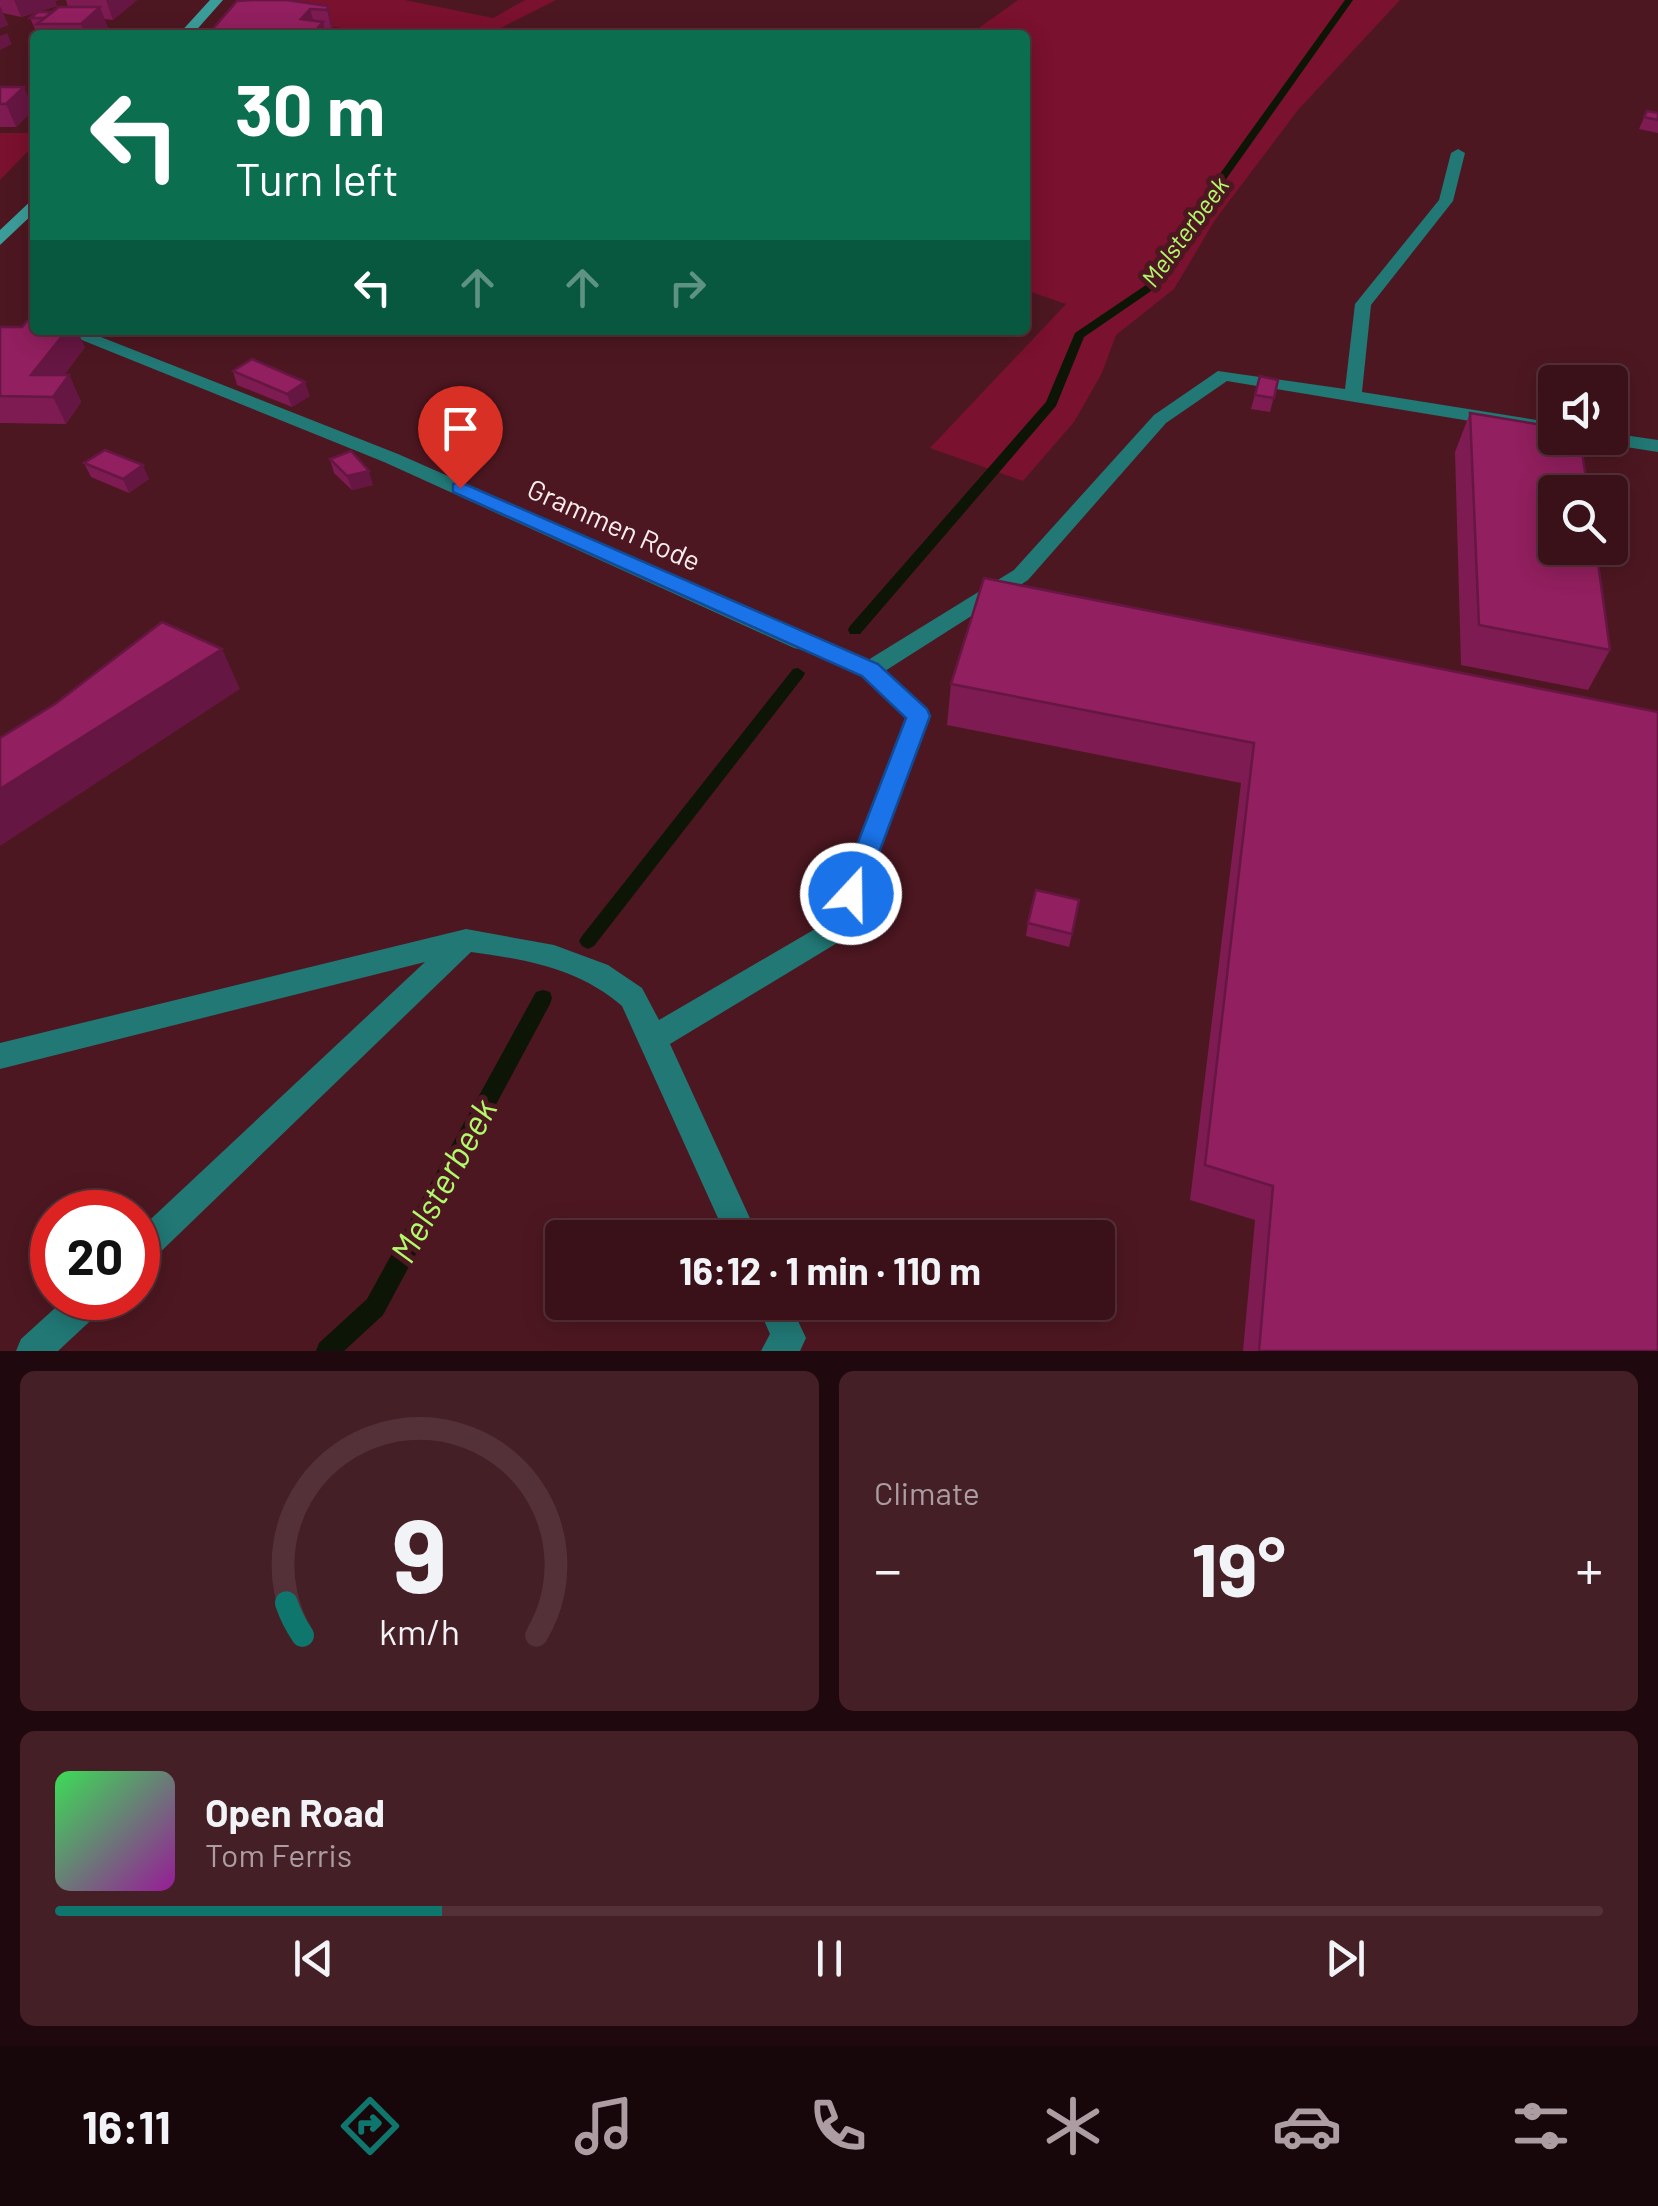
<!DOCTYPE html>
<html lang="en">
<head>
<meta charset="utf-8">
<style>
	:root { --surface:#3a1119; --page:#451f26; --text:#f1f3f6; --muted:#ab9da2; --line:#543138; --accent:#0f766e }
	body { margin:0; font-family:Barlow,sans-serif; background:var(--page); color:var(--text); height:100vh; display:flex; flex-direction:column; font-size:38px; white-space:nowrap }
	* { box-sizing:border-box; margin:0 }
	p { font-size:32px; color:var(--muted) }
	.icon { flex:none; width:55px; height:55px; fill:none; stroke:currentColor; stroke-width:2; stroke-linecap:round; stroke-linejoin:round }
	.map { position:relative; height:1351px; overflow:hidden }
	.drawer { display:flex; flex-direction:column; gap:20px; padding:20px; background:#20090e; flex:1 }
	.drawer>* { flex:none }
	.hud { position:absolute; left:30px; top:30px; width:1000px; height:305px; border-radius:10px; box-shadow:0 5px 25px #0003,0 0 0 2px var(--line); background:#0b6e4f; color:#fff; overflow:hidden }
	.fabs { position:absolute; left:1538px; top:365px; display:grid; gap:20px }
	.fabs a { display:grid; place-items:center; width:90px; height:90px; border-radius:10px; background:var(--surface); box-shadow:0 5px 25px #0003,0 0 0 2px var(--line); font-size:50px }
	.speed { position:absolute; left:30px; top:1190px; display:flex; gap:20px; font-size:50px; font-weight:700; text-align:center }
	.speed>* { display:grid; place-content:center; width:130px; height:130px; border-radius:50%; background:var(--surface); box-shadow:0 5px 25px #0003,0 0 0 2px var(--line); line-height:1 }
	.speed .limit { border:15px solid #d22; background:#fff; color:#111 }
	.pin { position:absolute; display:grid; place-items:center; width:85px; height:85px; color:#fff; margin:-102px -42px; border-radius:50% 50% 50% 0; rotate:-45deg; box-shadow:0 0 10px #0007 }
	.pin .icon { rotate:45deg }
	.me { position:absolute; width:110px; margin:-55px; rotate:21deg; stroke-linejoin:round; filter:drop-shadow(0 0 8px #0008) }
	.turn { display:flex; align-items:center; gap:35px; height:210px; padding:0 40px; font-size:45px }
	.turn .icon { width:130px; height:130px; stroke-width:2.5 }
	.turn b { display:block; font-size:70px; line-height:85px }
	.lanes { display:flex; align-items:center; height:95px; padding:0 40px; background:#0003; justify-content:center; gap:50px; direction:ltr }
	.lanes .off { opacity:.35 }
	.big { font-size:75px; font-weight:700; line-height:1.1 }
	.drawer .card { flex:1; display:flex; flex-direction:column; justify-content:center; gap:15px; min-width:0; padding:0 35px; border-radius:15px; background:var(--page) }
	.drawer .dial { align-items:center; gap:0 }
	.dial svg { height:260px; overflow:visible; fill:none; stroke:var(--line); stroke-width:7; stroke-linecap:round; text-anchor:middle }
	.dial text { fill:var(--text); stroke:none }
	.song { display:flex; align-items:center; gap:30px }
	.cover { width:120px; height:120px; border-radius:15px; background:linear-gradient(135deg,hsl(130 70% 55%),hsl(300 70% 35%)) }
	.played { height:10px; border-radius:5px; background:linear-gradient(90deg,var(--accent) 25%,var(--line) 25%) }
	.keys { display:flex; justify-content:space-around; direction:ltr }
	.heat { display:flex; justify-content:space-between; align-items:center; font-size:55px; direction:ltr }
	.drawer .tiles { flex:1; display:grid; gap:20px; grid-template-columns:1fr 1fr }
	.card:last-child { grid-column:span 2 }
	.trip { position:absolute; left:545px; top:1220px; width:570px; height:100px; border-radius:10px; background:var(--surface); box-shadow:0 5px 25px #0003,0 0 0 2px var(--line); font-weight:700; line-height:100px; text-align:center }
	.menu { display:flex; height:160px; justify-content:space-around; align-items:center; background:#17070a; color:var(--muted) }
	.menu .icon { width:70px; height:70px }
	.menu .active { color:var(--accent) }
	.menu b { font-size:45px; color:var(--text) }
	.map>svg:first-child { display:block }
	.green { fill:#7a112e }
	.lines { fill:none; stroke-linecap:round; stroke-linejoin:round }
	.stream { fill:#0d1506; fill-rule:evenodd }
	.lane { fill:#217875; fill-rule:evenodd }
	.street { fill:#217875; fill-rule:evenodd }
	.secondary { fill:#3b9d9a; fill-rule:evenodd }
	.wall { fill:#7e1b52 }
	.shaded-wall { fill:#661642 }
	.building { fill:#921f5f; stroke:#661642; stroke-width:2.5 }
	.route { fill:#1a73e8; stroke:#114b97; stroke-width:2.5 }
	.labels { text-anchor:middle; stroke-width:10; stroke-linejoin:round; paint-order:stroke }
	.far-water-label { font-size:25px; font-style:italic; fill:#b0fa6b; stroke:#4d1721 }
	.street-label { font-size:28px; fill:#fcedee; stroke:#4d1721 }
	.near-water-label { font-size:35px; font-style:italic; fill:#b0fa6b; stroke:#4d1721 }
</style>
</head>
<body>
<div class="map">
<svg width="1658" height="1351" viewBox="0 0 1658 1351">
	<rect width="100%" height="100%" fill="#4d1721"/>
	<g class="green">
		<path d="M251 0H405L493 18 525 0H556L487 35H387L240 12Z"/>
		<path d="M1018 0H1400L1298 110 1215 220 1174 289 1116 335 1102 373 1074 422 1023 481 930 448 1066 304 1025 290V35H969Z"/>
		<path d="M0 133H35V144L0 180Z"/>
	</g>
	<g class="lines">
		<g class="stream">
			<path d="M1345 0H1353L1190 230 1154 289 1084 337 1056 406 860 634H850L848 630 850 626 1046 402 1075 333 1146 285 1181 228Z"/>
			<path d="M798 668 805 673 803 677 594 946 588 949 582 946 579 941 582 936 793 669Z"/>
			<path d="M543 990 550 992 552 998 550 1004 383 1315 344 1351H316L319 1343 367 1299 536 992Z"/>
		</g>
		<g class="lane">
			<path d="M1458 149 1465 153 1453 201 1371 305 1362 392 1555 423V435L1227 381 1166 423 1028 580 885 671 931 716 847 937 670 1044 759 1238H727L622 1006C580 969 525 959 471 952L149 1263 138 1268V1231L425 962 0 1069V1043L466 929 554 945 608 965 642 988 659 1020 827 922 907 718 862 676 795 647 792 642 795 637H811L868 660 1014 570 1154 415 1218 371 1345 389 1355 304 1439 200 1451 153Z"/>
			<path d="M1610 433 1658 440V452L1607 444 1598 438H1610Z"/>
			<path d="M66 1298H106L102 1310 58 1351H16L21 1339Z"/>
			<path d="M756 1302H789L806 1338 800 1351H761L770 1334Z"/>
		</g>
		<path class="street" d="M57 330H83L398 454 812 636 815 642 803 650 794 648 384 462Z"/>
		<g class="secondary">
			<path d="M210 0H223L192 35H178Z"/>
			<path d="M35 197V212L0 245V230Z"/>
		</g>
	</g>
	<g class="wall">
		<path d="M0 0H59L55 1 57 6 21 17 3 13 8 25 0 28Z"/>
		<path d="M66 0H137L113 20 104 19 108 28 100 35H41L39 29H35L30 18 68 7Z"/>
		<path d="M237 1 328 6 333 27 332 32 325 31 326 35H212L211 31Z"/>
		<path d="M0 87H24L33 110 16 127H0Z"/>
		<path d="M1647 111 1658 113V133L1639 129Z"/>
		<path d="M0 327 85 347 64 375H69L81 402 66 424 0 423Z"/>
		<path d="M233 371 310 396 292 407 237 385Z"/>
		<path d="M1260 376 1278 380 1270 412 1251 409Z"/>
		<path d="M1470 413 1610 650 1588 690 1461 665 1455 452Z"/>
		<path d="M330 459 373 485 352 490 334 473Z"/>
		<path d="M84 463 149 479 129 493 91 477Z"/>
		<path d="M951 684 1658 712V1351H1243L1255 1220 1190 1200 1241 783 947 725Z"/>
		<path d="M1028 923 1072 934 1069 947 1026 936Z"/>
	</g>
	<g class="shaded-wall">
		<path d="M14 0H59L55 1 57 6 21 17Z"/>
		<path d="M106 0H137L113 20Z"/>
		<path d="M0 6 8 25 0 28Z"/>
		<path d="M328 6 333 27 332 32 327 10Z"/>
		<path d="M100 7 108 28 100 35H85L81 24Z"/>
		<path d="M310 9 316 30 301 19Z"/>
		<path d="M323 22 326 35H318L316 30Z"/>
		<path d="M7 33 12 44 0 50V36Z"/>
		<path d="M24 87 33 110 16 127 6 104Z"/>
		<path d="M67 330H77L85 347 48 397 31 375Z"/>
		<path d="M69 375 81 402 66 424 53 397Z"/>
		<path d="M305 382 310 396 292 407 287 394Z"/>
		<path d="M143 465 149 479 129 493 123 479Z"/>
		<path d="M369 471 373 485 352 490 347 476Z"/>
		<path d="M222 649 240 689 0 846V772Z"/>
	</g>
	<g class="building">
		<path d="M252 0H287L328 6 327 10 310 9 301 19 323 22 316 30 211 31 237 1Z"/>
		<path d="M59 7H100L81 24H37Z"/>
		<path d="M38 12H52L44 18H30Z"/>
		<path d="M0 87H24L6 104H0Z"/>
		<path d="M1647 111 1658 113V120L1644 117Z"/>
		<path d="M27 321H35V330H67L31 375H69L53 397 0 396V327H22Z"/>
		<path d="M252 359 305 382 287 394 233 371Z"/>
		<path d="M1260 376 1278 380 1274 398 1255 395Z"/>
		<path d="M1470 413 1555 427V438H1580L1588 492H1555V548H1596L1610 650 1479 625Z"/>
		<path d="M105 450 143 465 123 479 84 463Z"/>
		<path d="M351 451 369 471 347 476 330 459Z"/>
		<path d="M984 578 1658 712V1351H1259L1273 1186 1205 1165 1254 743 951 684Z"/>
		<path d="M162 622 222 649 0 789V738L55 704Z"/>
		<path d="M1036 890 1079 900 1072 934 1028 923Z"/>
	</g>
	<path class="route" d="M460 482 878 664 927 709 930 716 861 901H842L838 894 906 718 862 676 453 492V484Z"/>
	<g class="labels">
		<g class="far-water-label">
			<text transform="translate(1185 232) rotate(-54)" y="9">Melsterbeek</text>
		</g>
		<g class="street-label">
			<text transform="translate(614 525) rotate(24)" y="10">Grammen Rode</text>
		</g>
		<g class="near-water-label">
			<text transform="translate(444 1181) rotate(-61)" y="12">Melsterbeek</text>
		</g>
	</g>
</svg>
<div class="fabs">
<a><svg class="icon" aria-label="sound" viewBox="0 0 24 24"><path d="M4 9h4l5-4v14l-5-4H4zM17 9q2 3 0 6"/></svg></a>
<a><svg class="icon" aria-label="search" viewBox="0 0 24 24"><circle cx="10" cy="10" r="6"/><path d="M15 15l6 6"/></svg></a>
</div>
<div class="speed"><div class="limit">20</div></div>
<div class="pin" style="left:460px;top:488px;background:#d93025"><svg class="icon" aria-label="arrive" viewBox="0 0 24 24"><path d="M6 21V4h12l-3 4 3 4H6"/></svg></div>
<svg class="me" style="left:851px;top:894px" viewBox="-20 -20 40 40"><circle r="17" fill="#1a73e8" stroke="#fff" stroke-width="3"/><path d="M0-11L8 9 0 5-8 9z" fill="#fff"/></svg>
<div class="trip">16:12 · 1 min · 110 m</div>
<div class="hud">
<div class="turn"><svg class="icon" aria-label="left" viewBox="0 0 24 24"><path d="M17 20v-9H6M10 6l-5 5 5 5"/></svg><div><b>30 m</b>Turn left</div></div>
<div class="lanes"><svg class="icon" aria-label="left" viewBox="0 0 24 24"><path d="M17 20v-9H6M10 6l-5 5 5 5"/></svg><svg class="icon off" aria-label="ahead" viewBox="0 0 24 24"><path d="M12 20V5M6 11l6-6 6 6"/></svg><svg class="icon off" aria-label="ahead" viewBox="0 0 24 24"><path d="M12 20V5M6 11l6-6 6 6"/></svg><svg class="icon off" aria-label="right" viewBox="0 0 24 24"><path d="M7 20v-9h11M14 6l5 5-5 5"/></svg></div>
</div>
</div>
<section class="drawer">
<div class="tiles">
<div class="card dial"><svg viewBox="0 0 100 80">
<path d="M14 69A42 42 0 1 1 86 69"/>
<path d="M14 69A42 42 0 0 1 9 59" stroke="#0f766e"/>
<text x="50" y="56" font-size="32" font-weight="700">9</text>
<text x="50" y="72" font-size="11">km/h</text>
</svg></div>
<div class="card"><p>Climate</p>
<div class="heat"><a>−</a><b class="big">19°</b><a>+</a></div>
</div>
<div class="card">
<div class="song"><i class="cover"></i><div><b>Open Road</b><p>Tom Ferris</p></div></div>
<div class="played"></div>
<div class="keys"><svg class="icon" aria-label="previous" viewBox="0 0 24 24"><path d="M18 5L8 12l10 7zM5 5v14"/></svg><svg class="icon" aria-label="pause" viewBox="0 0 24 24"><path d="M8 5v14M16 5v14"/></svg><svg class="icon" aria-label="next" viewBox="0 0 24 24"><path d="M6 5l10 7-10 7zM19 5v14"/></svg></div>
</div>
</div>
</section>
<nav class="menu">
<b>16:11</b>
<svg class="icon active" aria-label="directions" viewBox="0 0 24 24"><path d="M12 3l9 9-9 9-9-9zM9 14v-3h6M13 9l2 2-2 2"/></svg>
<svg class="icon" aria-label="music" viewBox="0 0 24 24"><path d="M9 18V5l10-2v13"/><circle cx="6" cy="18" r="3"/><circle cx="16" cy="16" r="3"/></svg>
<svg class="icon" aria-label="phone" viewBox="0 0 24 24"><path d="M5 4h4l2 5-3 2q2 4 5 5l2-3 5 2v4C11 20 4 13 5 4z"/></svg>
<svg class="icon" aria-label="climate" viewBox="0 0 24 24"><path d="M12 3v18M4 7l16 10M4 17L20 7"/></svg>
<svg class="icon" aria-label="car" viewBox="0 0 24 24"><path d="M5 17H2v-5l4-1 3-4h7l3 4 3 1v5h-3M9 17h6M6 11h13"/><circle cx="7" cy="17" r="2"/><circle cx="17" cy="17" r="2"/></svg>
<svg class="icon" aria-label="filters" viewBox="0 0 24 24"><path d="M4 7h16M4 17h16"/><circle cx="9" cy="7" r="2"/><circle cx="15" cy="17" r="2"/></svg>
</nav>
</body>
</html>
